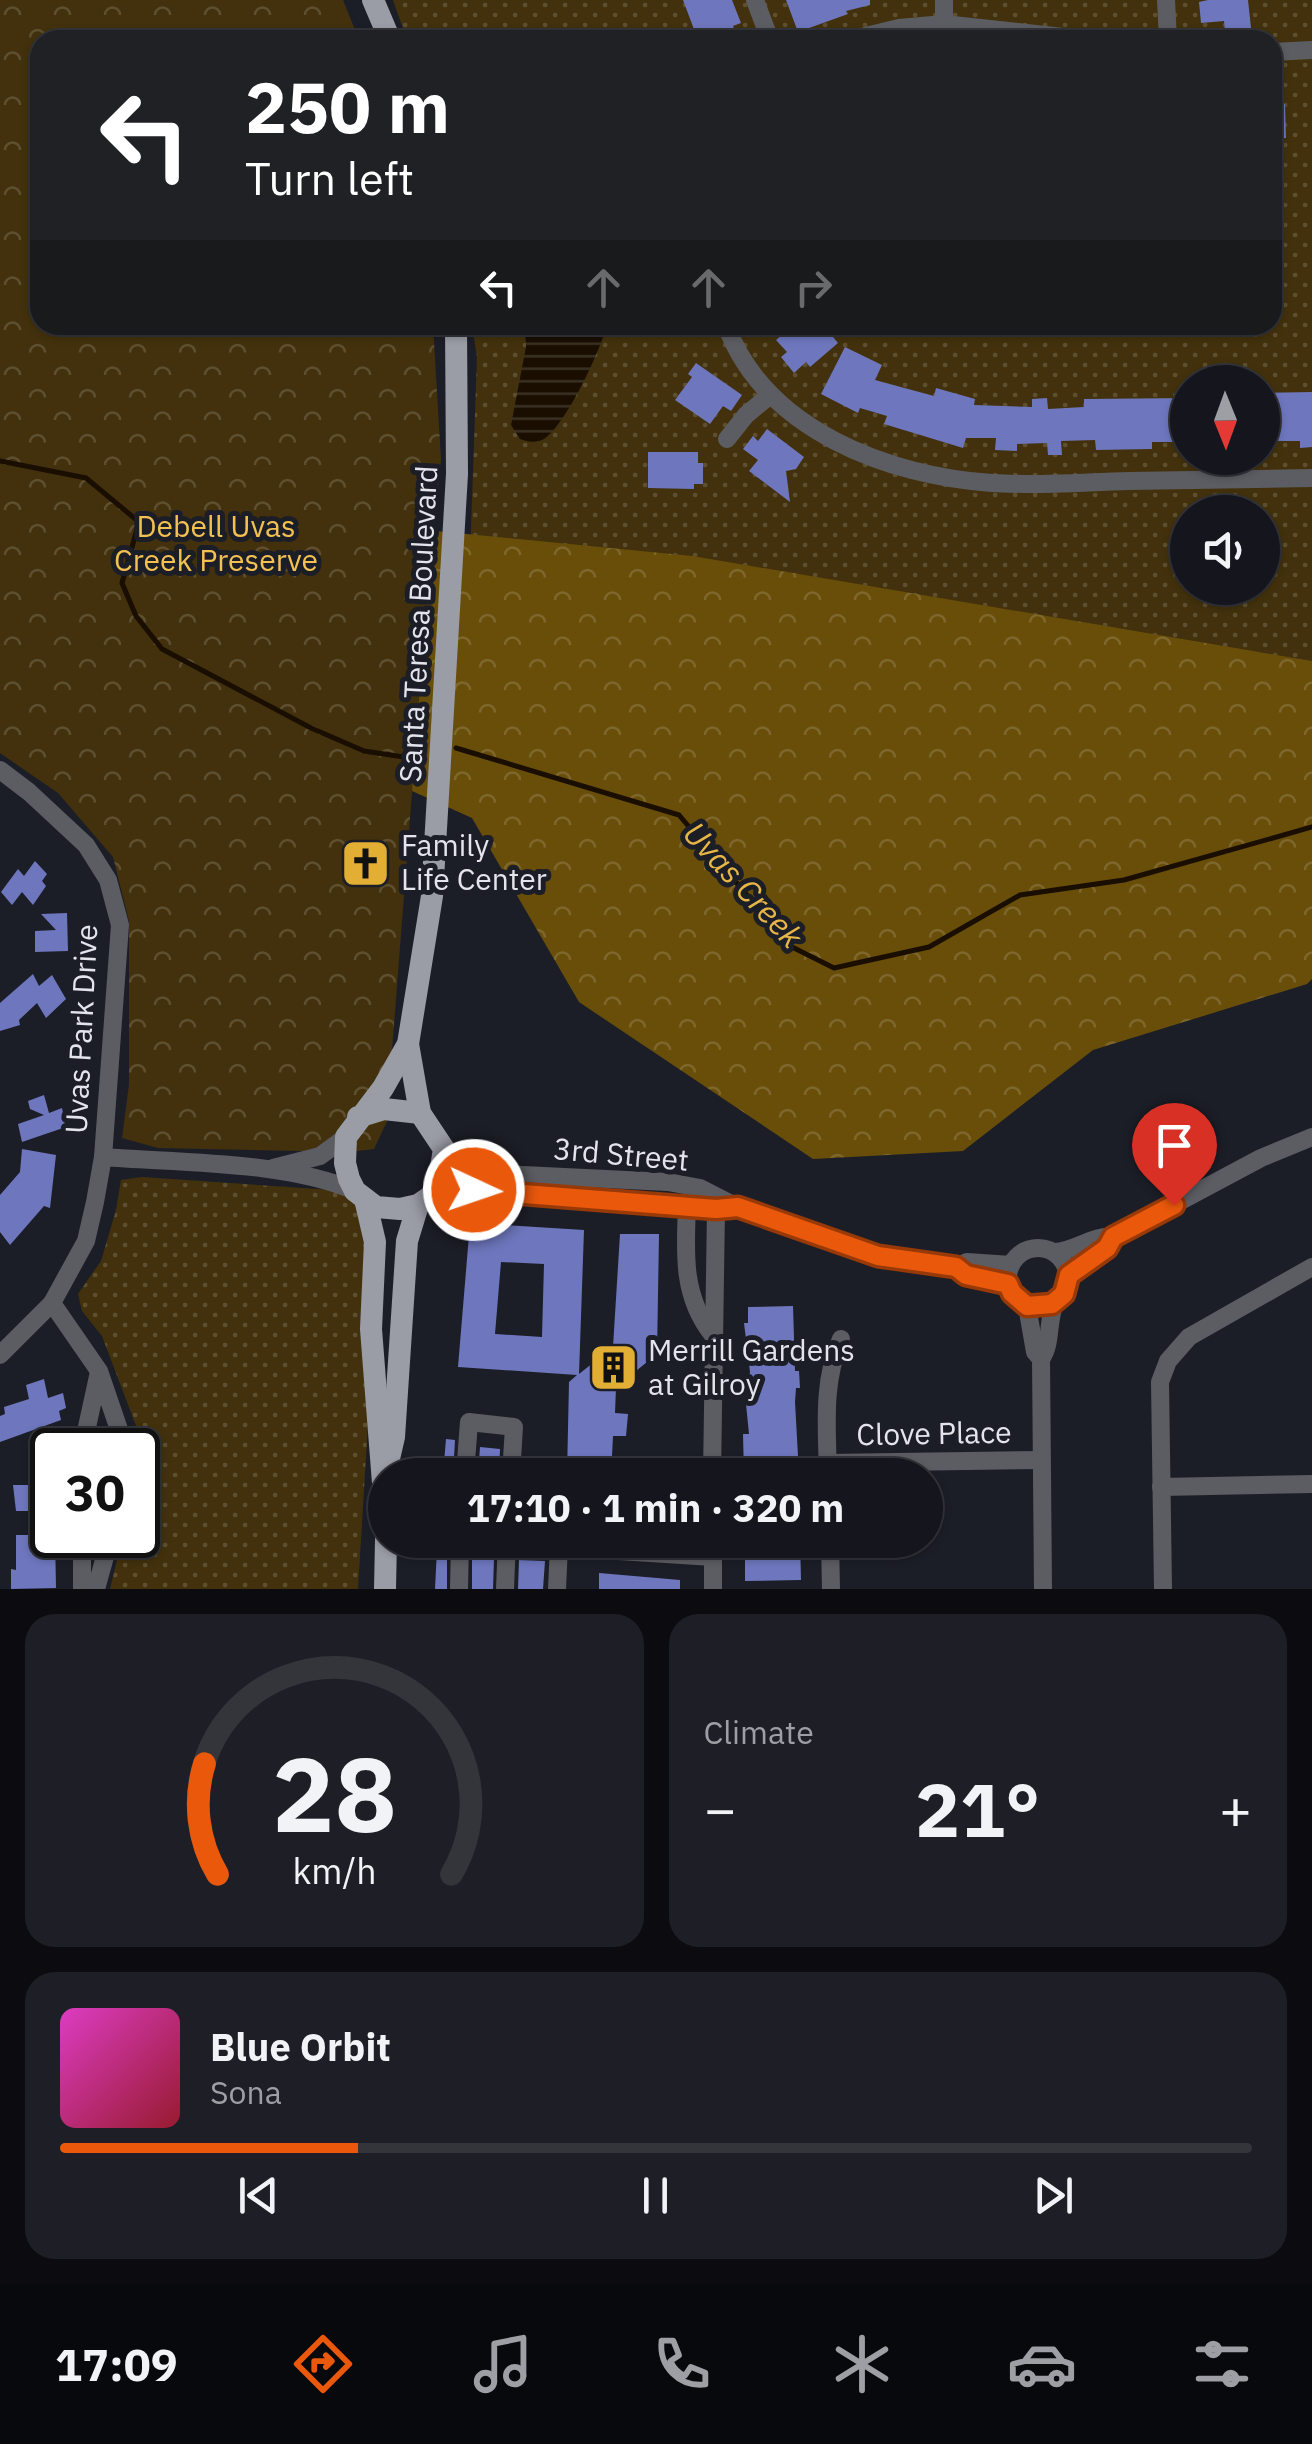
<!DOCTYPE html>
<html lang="en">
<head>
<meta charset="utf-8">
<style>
	:root { --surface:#15161d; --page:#1e1f26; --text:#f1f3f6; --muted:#9d9fa4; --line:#34353b; --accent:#ea580c }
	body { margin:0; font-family:"IBM Plex Sans",sans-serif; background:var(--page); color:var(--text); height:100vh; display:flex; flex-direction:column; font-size:38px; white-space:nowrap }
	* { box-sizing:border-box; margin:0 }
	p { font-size:32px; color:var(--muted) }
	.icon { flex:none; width:55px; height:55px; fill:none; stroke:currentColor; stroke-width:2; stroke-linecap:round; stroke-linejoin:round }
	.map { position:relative; height:1589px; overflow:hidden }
	.drawer { display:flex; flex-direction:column; gap:25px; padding:25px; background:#0c0c10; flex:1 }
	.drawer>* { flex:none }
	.top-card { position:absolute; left:30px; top:30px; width:1252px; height:305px; border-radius:30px; box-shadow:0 2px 8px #0004,0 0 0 2px var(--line); background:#202124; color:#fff; overflow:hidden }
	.needle { width:65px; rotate:179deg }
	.tools { position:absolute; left:1170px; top:365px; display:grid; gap:20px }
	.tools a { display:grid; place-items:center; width:110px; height:110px; border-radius:50%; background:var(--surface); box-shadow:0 2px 8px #0004,0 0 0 2px var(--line); font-size:50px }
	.speed { position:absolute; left:30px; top:1428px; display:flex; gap:20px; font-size:50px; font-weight:700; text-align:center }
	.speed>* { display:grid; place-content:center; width:130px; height:130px; border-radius:50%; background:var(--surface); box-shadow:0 2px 8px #0004,0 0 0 2px var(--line); line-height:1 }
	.speed .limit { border:5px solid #111; border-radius:15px; background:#fff; color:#111 }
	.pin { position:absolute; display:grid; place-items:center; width:85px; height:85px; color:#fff; margin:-102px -42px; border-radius:50% 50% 50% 0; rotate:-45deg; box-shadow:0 0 10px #0007 }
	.pin .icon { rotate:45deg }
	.me { position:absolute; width:110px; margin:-55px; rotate:93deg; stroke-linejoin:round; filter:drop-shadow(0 0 8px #0008) }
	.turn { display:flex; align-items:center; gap:35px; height:210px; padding:0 50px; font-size:45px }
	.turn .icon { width:130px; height:130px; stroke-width:2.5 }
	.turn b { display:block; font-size:70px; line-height:85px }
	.lanes { display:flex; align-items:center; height:95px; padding:0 50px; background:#0003; justify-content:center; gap:50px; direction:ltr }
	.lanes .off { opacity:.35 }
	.big { font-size:75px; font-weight:800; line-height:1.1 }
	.drawer .widget { flex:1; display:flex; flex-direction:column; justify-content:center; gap:15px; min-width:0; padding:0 35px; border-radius:30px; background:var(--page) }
	.drawer .dial { align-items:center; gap:0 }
	.dial svg { height:260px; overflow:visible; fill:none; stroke:var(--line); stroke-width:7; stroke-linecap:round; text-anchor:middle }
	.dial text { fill:var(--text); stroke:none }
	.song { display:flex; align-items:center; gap:30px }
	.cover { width:120px; height:120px; border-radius:15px; background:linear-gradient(135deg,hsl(310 70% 55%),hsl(350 70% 35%)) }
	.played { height:10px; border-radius:5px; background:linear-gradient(90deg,var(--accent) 25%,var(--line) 25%) }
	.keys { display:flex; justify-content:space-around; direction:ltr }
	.heat { display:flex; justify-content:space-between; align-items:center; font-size:55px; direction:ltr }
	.drawer .tiles { flex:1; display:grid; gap:25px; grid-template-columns:1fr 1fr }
	.widget:last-child { grid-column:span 2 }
	.trip { position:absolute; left:368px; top:1458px; width:575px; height:100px; border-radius:50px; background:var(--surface); box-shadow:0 2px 8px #0004,0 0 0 2px var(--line); font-weight:800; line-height:100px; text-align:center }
	.tabs { display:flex; height:160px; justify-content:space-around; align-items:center; background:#08090c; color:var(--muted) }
	.tabs .icon { width:70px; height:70px }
	.tabs .selected { color:var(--accent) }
	.tabs b { font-size:45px; color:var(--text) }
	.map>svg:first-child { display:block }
	.grass { fill:url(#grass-dots); fill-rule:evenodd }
	.forest { fill:url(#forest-crowns) }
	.park { fill:url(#park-crowns) }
	.water { fill:url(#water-rules) }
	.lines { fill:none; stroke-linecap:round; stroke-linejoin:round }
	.stream { stroke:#190e00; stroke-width:5 }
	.building { fill:#6e77be; fill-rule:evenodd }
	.minor { stroke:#5c5d62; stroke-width:18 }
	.major { stroke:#9a9ca6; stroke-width:22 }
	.route-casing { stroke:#983908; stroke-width:25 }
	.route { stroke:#ea580c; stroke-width:18 }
	.labels { text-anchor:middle; stroke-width:10; stroke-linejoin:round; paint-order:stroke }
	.park-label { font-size:30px; fill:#f3c052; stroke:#1c1e27 }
	.street-label { font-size:30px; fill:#e4e5ec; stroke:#1c1e27 }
	.poi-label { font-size:30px; fill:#e4e5ec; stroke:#1c1e27; text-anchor:start }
	.water-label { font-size:32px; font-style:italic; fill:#e8b646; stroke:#1c1e27 }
</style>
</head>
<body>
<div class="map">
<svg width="1312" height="1589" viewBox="0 0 1312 1589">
	<defs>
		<pattern id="grass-dots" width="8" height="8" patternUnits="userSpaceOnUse" patternTransform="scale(2.5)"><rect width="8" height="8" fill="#42310c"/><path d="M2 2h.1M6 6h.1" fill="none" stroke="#5d4f30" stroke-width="1.8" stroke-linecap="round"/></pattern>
		<pattern id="forest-crowns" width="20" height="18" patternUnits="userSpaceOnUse" patternTransform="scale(2.5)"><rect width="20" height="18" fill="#694e09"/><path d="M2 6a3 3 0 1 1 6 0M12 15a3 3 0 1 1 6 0" fill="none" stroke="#7e672d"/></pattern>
		<pattern id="park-crowns" width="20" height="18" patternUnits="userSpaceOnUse" patternTransform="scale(2.5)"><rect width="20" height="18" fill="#42310c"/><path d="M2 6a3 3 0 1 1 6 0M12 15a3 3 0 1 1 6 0" fill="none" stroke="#5d4f30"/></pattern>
		<pattern id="water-rules" width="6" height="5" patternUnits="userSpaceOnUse" patternTransform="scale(2.5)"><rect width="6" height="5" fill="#190e00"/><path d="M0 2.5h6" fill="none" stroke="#3a3125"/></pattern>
	</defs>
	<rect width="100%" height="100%" fill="#1c1e27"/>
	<g class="grass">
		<path d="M393 0H1312V745L463 757 477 357 472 325H1272V40H407ZM1188 382H1262V458H1188ZM1188 512H1262V588H1188Z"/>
		<path d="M142 1177 361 1192 380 1224 358 1589H110L123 1535H138V1431L102 1336 82 1311 78 1294 101 1261 116 1210 121 1180Z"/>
	</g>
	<path class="forest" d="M0 369 406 528 692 556 1312 661V979L1307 984 1093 1050 963 1151 813 1159 579 1002 472 818 261 723Z"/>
	<path class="park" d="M0 0H343L359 40H40V325H433L441 460 428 585 390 1076 389 1117 374 1149 348 1152 158 1148 122 1138 129 1085V921L113 857 58 793 0 753Z"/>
	<path class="water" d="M525 325H607C600 351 566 425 544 439 536 443 528 442 520 439L511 425 526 347Z"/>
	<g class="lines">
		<g class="stream">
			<path d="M0 461 86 478 139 522 122 583 136 616 162 649 311 728 364 751 417 759"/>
			<path d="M456 748 679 815 790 946 834 968 929 947 1020 895 1124 880 1312 827"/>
		</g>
	</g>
	<g class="building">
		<path d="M683 0H732L741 23 733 26 738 40H698Z"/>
		<path d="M786 0H870V5L846 11 848 14 798 32Z"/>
		<path d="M1208 0H1248L1251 28 1225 30 1224 21 1201 23 1199 2Z"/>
		<path d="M1272 104H1285L1286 138H1272Z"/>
		<path d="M794 325H823L838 343 810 367 806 362 794 373 781 357 787 352 776 340Z"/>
		<path d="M845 347 882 365 875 380 934 396 936 388 975 399 974 405 1032 407V399L1047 398 1048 409 1084 407V399L1188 398V413H1176V442H1152V449L1096 450 1095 440 1061 441 1062 455H1048L1047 443 1017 444V451L995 450 996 438H966L963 448 884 424 887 416 860 408 858 413 821 394Z"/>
		<path d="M696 363 742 395 731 411 723 406 710 424 675 400 692 377 688 374Z"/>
		<path d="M1312 392V447L1300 448V441H1262V393Z"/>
		<path d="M767 429 804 457 796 469 786 471 790 502 749 471 758 460 743 449 753 436 758 441Z"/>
		<path d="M648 452H698V463H703V484H694V489L648 488Z"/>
		<path d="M35 861 47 874 42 881 46 886 33 905 22 892 12 905 1 892 18 869 24 876Z"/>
		<path d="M67 913 68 951 35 952V931L56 930 41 914Z"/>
		<path d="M33 974 39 986 52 975 66 999 46 1018 37 1003 19 1020 20 1025 0 1031V1003Z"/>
		<path d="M44 1095 49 1113 62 1108 66 1127 22 1142 18 1124 44 1115 30 1109 28 1101Z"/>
		<path d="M22 1149 56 1155 50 1208 44 1206 10 1245 0 1232V1195L20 1172Z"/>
		<path d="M470 1223 584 1230 579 1374 613 1347 620 1234H659L657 1354 616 1387 615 1413 628 1414 626 1436H613L612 1456 632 1475H567L569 1382 577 1375 458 1367ZM501 1262 544 1264 542 1337 495 1334Z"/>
		<path d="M793 1306 795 1371H799L800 1388H796L795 1402 799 1474 744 1475 743 1434H749L744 1384H748L750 1372 744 1323H748V1307Z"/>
		<path d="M44 1379 48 1398 63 1393 66 1408 59 1411 61 1420 0 1442V1416L5 1414 4 1407 29 1399 26 1385Z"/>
		<path d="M446 1439 455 1440 453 1475H443Z"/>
		<path d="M480 1447 500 1449 499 1475H478Z"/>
		<path d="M13 1485H33V1492L52 1491V1511H16Z"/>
		<path d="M16 1535H55L56 1588 11 1589V1569L16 1570Z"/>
		<path d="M745 1540H800L801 1580 745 1581Z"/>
		<path d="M437 1549 447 1550V1589H435Z"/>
		<path d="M472 1556 494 1558 493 1589H472Z"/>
		<path d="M519 1560 545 1561 543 1589H518Z"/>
		<path d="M599 1573 680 1580V1589H599Z"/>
	</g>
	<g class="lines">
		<g class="minor">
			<path d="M755 0 770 40"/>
			<path d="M944 0V24"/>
			<path d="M1166 0 1168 40"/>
			<path d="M849 40 899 28 944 24 1091 40"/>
			<path d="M1272 52 1312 50"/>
			<path d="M726 325C765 430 888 476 992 483 1038 486 1084 482 1129 481 1190 480 1251 479 1312 478"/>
			<path d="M727 439 746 415 769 396"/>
			<path d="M0 770 29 792 86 845 108 880 120 925 103 1157 95 1202 86 1241 52 1303 99 1371 126 1450"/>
			<path d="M444 1149 462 1165 484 1173 668 1182 700 1188 737 1207 848 1247 913 1262 956 1267 966 1275 1009 1284"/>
			<path d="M103 1157C179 1163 286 1161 355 1191"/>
			<path d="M273 1168 320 1156 346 1137"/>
			<path d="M431 1196 481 1190 716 1209 737 1207"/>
			<path d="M687 1206C685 1253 682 1296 712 1334"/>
			<circle cx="1038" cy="1278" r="30"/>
			<path d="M1055 1252C1076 1251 1092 1235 1113 1237L1261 1158 1312 1137"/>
			<path d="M956 1267 967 1262 1011 1265"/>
			<path d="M1069 1275 1107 1248 1113 1237"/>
			<path d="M1027 1306 1035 1352 1041 1359"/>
			<path d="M0 1355 52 1303"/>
			<path d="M82 1450 99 1372"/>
			<path d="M828 1463 1041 1460"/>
			<path d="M465 1475 469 1422 514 1427 511 1475"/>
			<path d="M712 1475 716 1209"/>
			<path d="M828 1475C827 1428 822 1382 841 1339"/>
			<path d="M1161 1487 1312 1484"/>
			<path d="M713 1540V1589"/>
			<path d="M830 1540 831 1589"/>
			<path d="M82 1589V1535"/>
			<path d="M96 1589 111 1535"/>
			<path d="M459 1589 460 1541 713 1557"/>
			<path d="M505 1589 507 1540"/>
			<path d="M557 1589 559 1546"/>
			<path d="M1043 1589 1041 1359C1052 1344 1047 1321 1055 1303"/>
			<path d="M1163 1589 1160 1382 1168 1361 1189 1337 1312 1267"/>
		</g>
		<g class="major">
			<path d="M373 0 390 40"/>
			<path d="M408 1044 420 1113"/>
			<path d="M358 1117 384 1109 420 1113 444 1149 439 1180 431 1196 418 1205 400 1209 376 1207 355 1191 349 1179 345 1163 346 1137 383 1088 408 1044 432 896 457 474 456 325"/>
			<path d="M365 1199 375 1242 371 1329 385 1509"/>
			<path d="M388 1463 394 1437 407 1241 418 1205"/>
			<path d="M385 1589 386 1540"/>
		</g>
	</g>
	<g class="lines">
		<defs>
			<path id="route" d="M474 1190 716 1209 738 1207 878 1256 956 1267 966 1275 1008 1284 1012 1293 1027 1306 1052 1304 1064 1294 1069 1275 1107 1248 1113 1237 1174 1205"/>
		</defs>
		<use href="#route" class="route-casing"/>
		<use href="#route" class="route"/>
	</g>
	<defs>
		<symbol id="church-square" viewBox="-11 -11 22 22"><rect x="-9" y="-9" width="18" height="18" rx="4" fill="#e2ae34" stroke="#1c1e27"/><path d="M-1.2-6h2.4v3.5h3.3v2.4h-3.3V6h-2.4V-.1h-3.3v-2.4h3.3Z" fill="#111"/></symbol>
		<symbol id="building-square" viewBox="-11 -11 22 22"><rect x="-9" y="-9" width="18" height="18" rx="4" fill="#e2ae34" stroke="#1c1e27"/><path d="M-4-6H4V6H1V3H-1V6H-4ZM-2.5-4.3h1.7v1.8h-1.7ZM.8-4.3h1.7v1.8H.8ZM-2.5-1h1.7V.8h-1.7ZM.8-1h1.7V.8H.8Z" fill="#111"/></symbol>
	</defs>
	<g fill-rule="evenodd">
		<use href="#church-square" x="338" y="836" width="55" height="55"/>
		<use href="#building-square" x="586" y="1340" width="55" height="55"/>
	</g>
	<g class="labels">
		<g class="park-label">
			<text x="216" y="537">Debell Uvas<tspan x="216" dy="34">Creek Preserve</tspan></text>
		</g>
		<g class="street-label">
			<text transform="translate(419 624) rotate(-87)" y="10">Santa Teresa Boulevard</text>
			<text transform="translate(82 1029) rotate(-87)" y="10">Uvas Park Drive</text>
			<text transform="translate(621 1155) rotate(5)" y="10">3rd Street</text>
			<text transform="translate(934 1434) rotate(-1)" y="10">Clove Place</text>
		</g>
		<g class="poi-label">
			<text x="401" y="856">Family<tspan x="401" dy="34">Life Center</tspan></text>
			<text x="648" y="1361">Merrill Gardens<tspan x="648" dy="34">at Gilroy</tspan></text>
		</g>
		<g class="water-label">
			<text transform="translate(743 885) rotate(47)" y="11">Uvas Creek</text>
		</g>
	</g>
</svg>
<div class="tools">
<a><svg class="needle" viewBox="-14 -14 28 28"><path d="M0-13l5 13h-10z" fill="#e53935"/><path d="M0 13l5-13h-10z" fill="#9d9fa4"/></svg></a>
<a><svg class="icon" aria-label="sound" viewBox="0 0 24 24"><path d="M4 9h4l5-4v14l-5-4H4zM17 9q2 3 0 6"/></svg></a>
</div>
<div class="speed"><div class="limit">30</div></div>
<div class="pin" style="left:1174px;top:1205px;background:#d93025"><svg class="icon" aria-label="arrive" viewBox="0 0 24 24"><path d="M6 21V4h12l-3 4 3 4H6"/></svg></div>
<svg class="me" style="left:474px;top:1190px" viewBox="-20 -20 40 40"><circle r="17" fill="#ea580c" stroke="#fff" stroke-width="3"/><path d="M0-11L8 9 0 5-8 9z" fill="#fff"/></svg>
<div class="trip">17:10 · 1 min · 320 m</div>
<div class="top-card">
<div class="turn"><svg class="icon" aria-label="left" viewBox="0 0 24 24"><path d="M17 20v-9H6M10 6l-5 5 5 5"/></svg><div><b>250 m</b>Turn left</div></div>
<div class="lanes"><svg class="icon" aria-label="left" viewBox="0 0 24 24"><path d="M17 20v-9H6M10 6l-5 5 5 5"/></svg><svg class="icon off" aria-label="ahead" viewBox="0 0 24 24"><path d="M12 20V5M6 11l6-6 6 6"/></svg><svg class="icon off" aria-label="ahead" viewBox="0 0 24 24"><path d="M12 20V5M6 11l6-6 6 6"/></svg><svg class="icon off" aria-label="right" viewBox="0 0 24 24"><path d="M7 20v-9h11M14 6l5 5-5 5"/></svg></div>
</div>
</div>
<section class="drawer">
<div class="tiles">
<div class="widget dial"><svg viewBox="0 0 100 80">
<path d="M14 69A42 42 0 1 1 86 69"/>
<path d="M14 69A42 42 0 0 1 10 35" stroke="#ea580c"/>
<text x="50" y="56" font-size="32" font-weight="700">28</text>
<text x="50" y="72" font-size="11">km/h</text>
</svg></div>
<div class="widget"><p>Climate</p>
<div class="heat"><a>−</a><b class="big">21°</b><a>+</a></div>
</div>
<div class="widget">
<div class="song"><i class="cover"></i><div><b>Blue Orbit</b><p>Sona</p></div></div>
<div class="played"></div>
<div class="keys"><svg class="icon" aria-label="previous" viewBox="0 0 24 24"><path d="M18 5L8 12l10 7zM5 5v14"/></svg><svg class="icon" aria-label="pause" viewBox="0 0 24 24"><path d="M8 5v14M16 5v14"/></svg><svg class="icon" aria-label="next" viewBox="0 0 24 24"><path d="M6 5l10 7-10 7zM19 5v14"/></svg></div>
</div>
</div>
</section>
<nav class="tabs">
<b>17:09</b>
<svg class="icon selected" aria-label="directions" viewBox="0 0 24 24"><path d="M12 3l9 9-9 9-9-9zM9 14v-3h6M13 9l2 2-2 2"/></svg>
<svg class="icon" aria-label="music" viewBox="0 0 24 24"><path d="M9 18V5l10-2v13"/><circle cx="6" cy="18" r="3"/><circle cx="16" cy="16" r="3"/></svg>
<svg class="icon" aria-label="phone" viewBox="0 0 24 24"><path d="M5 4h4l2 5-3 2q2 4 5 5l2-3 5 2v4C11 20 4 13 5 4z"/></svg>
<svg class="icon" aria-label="climate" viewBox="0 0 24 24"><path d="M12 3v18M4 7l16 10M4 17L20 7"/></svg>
<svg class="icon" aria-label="car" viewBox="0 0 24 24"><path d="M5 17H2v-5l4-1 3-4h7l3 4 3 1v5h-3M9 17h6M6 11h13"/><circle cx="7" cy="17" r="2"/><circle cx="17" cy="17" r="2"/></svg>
<svg class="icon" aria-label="filters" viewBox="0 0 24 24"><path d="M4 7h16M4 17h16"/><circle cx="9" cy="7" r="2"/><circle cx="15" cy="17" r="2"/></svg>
</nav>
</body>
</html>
